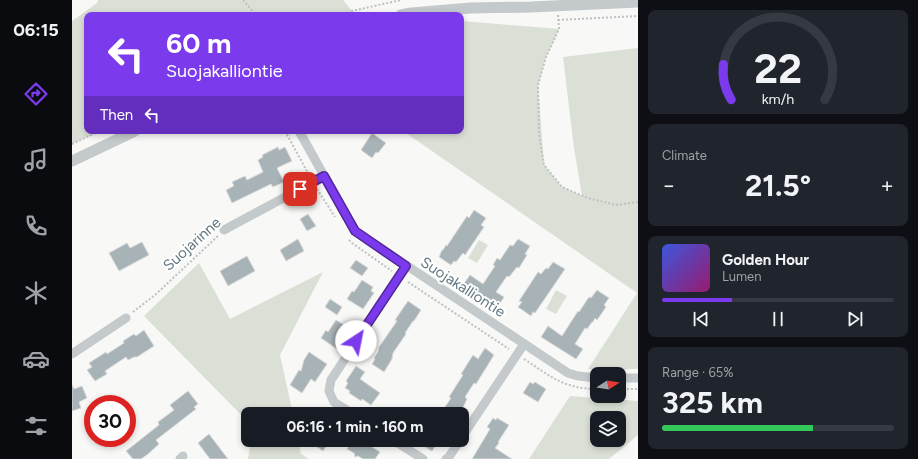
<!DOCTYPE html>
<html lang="en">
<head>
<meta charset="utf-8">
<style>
	:root { --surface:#171b24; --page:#20242c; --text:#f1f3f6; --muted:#9ea1a6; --line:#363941; --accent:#7c3aed }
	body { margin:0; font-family:Figtree,sans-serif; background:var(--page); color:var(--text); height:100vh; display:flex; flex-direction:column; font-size:15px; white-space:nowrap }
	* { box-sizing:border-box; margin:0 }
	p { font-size:13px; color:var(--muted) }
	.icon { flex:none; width:22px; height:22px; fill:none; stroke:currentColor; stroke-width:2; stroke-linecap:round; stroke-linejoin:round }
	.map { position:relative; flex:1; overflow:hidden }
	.sheet { display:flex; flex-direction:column; gap:10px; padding:10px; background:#0d0f14; width:280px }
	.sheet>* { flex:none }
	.hud { position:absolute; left:12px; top:12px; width:380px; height:122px; border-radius:8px; box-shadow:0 2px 6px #0003; background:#7c3aed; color:#fff; overflow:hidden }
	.needle { width:26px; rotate:78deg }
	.fabs { position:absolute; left:518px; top:367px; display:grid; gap:8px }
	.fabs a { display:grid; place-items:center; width:36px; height:36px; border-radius:8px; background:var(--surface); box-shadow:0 2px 6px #0003; font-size:20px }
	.speed { position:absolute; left:12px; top:395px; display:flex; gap:8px; font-size:20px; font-weight:700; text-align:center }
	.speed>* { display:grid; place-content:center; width:52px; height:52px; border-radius:50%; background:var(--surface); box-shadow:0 2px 6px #0003; line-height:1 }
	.speed .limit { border:6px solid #d22; background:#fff; color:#111 }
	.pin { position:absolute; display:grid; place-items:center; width:34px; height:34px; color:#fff; margin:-17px; border-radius:8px; box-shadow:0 2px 6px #0006 }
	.me { position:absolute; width:44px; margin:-22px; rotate:34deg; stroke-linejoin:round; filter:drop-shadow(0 0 3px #0008) }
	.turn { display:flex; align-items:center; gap:14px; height:84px; padding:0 16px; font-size:18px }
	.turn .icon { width:52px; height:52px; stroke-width:2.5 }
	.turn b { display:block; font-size:28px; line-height:34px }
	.then { display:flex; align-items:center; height:38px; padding:0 16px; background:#0003; gap:8px; font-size:15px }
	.big { font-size:30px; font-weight:700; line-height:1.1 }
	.sheet .tile { flex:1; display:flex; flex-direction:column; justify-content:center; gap:6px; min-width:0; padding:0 14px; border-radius:8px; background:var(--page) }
	.sheet .dial { align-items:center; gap:0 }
	.dial svg { height:104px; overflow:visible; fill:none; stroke:var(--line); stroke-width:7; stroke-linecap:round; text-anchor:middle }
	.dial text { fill:var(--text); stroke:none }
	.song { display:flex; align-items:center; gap:12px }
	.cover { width:48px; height:48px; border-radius:6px; background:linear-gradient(135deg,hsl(230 70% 55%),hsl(320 70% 35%)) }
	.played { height:4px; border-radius:2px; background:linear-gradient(90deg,var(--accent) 30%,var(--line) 30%) }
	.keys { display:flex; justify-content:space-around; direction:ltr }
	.heat { display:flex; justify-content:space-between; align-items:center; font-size:22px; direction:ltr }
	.charge { height:6px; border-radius:3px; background:linear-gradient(90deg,#34c759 65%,var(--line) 0) }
	.trip { position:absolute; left:169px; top:407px; width:228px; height:40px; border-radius:8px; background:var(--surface); box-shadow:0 2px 6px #0003; font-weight:700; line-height:40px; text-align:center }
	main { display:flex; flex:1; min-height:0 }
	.menu { display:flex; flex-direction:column; width:72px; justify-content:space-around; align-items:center; background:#090b0e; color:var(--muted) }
	.menu .icon { width:28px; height:28px }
	.menu .on { color:var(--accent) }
	.menu b { font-size:18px; color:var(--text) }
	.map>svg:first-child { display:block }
	.green { fill:#dbe0d6; fill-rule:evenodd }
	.building { fill:#a8b3b7; stroke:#dadad8 }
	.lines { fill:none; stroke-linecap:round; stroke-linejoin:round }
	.path { stroke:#bec1c3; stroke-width:2; stroke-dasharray:2 2; stroke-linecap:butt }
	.minor { stroke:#c4c9cb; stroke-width:9 }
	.tertiary { stroke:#c4c9cb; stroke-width:11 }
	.route-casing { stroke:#51269a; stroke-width:10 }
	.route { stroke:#7c3aed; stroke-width:7 }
	.labels { text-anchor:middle; stroke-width:4; stroke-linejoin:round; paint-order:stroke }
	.street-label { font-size:15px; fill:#637781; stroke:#fff }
</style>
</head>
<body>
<main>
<nav class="menu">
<b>06:15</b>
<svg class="icon on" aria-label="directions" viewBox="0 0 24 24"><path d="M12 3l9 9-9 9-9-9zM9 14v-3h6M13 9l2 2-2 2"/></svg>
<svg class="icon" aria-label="music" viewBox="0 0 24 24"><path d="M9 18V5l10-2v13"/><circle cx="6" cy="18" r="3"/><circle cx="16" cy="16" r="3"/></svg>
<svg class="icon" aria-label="phone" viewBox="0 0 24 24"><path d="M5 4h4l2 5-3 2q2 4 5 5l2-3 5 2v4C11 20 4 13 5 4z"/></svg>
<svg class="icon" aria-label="climate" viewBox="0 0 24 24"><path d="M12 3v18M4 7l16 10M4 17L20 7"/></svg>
<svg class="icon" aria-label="car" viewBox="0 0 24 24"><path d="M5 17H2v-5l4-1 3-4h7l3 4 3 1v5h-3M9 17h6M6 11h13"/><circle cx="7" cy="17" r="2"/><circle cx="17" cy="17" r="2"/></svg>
<svg class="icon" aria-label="filters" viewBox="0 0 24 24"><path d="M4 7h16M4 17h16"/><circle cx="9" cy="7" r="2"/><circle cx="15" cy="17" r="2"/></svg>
</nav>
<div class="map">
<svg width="566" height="459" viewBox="0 0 566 459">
	<rect width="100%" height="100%" fill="#f8f8f6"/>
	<g class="green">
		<path d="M26 0H271L280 11 272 15H15V131H28L0 144V21L25 3Z"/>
		<path d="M389 21 487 29 474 57 466 85 472 165 490 187 510 196 502 148 491 57 566 48V369H516L565 293 331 131H389Z"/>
		<path d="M407 240 416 245 405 263 396 258Z"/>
		<path d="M127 263 158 319 251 272 208 355 221 414H176V422L72 316Z"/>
		<path d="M484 290 495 296 484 314 474 309Z"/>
		<path d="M498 396 566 401V435L537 459H457ZM525 418H547V440H525Z"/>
		<path d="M179 440H226L229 454 237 459H176Z"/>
	</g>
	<g class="building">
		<path d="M300 133 314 143 306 153 304 152 300 158 289 150Z"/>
		<path d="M206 147 207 150 213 147 220 161 205 168 212 182 201 187 199 184 160 203 154 190 162 186 160 182 173 176 175 180 191 172 186 160 191 157 190 155Z"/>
		<path d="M402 210 414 218 409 225 412 227 393 255 391 253 384 262 382 261 379 265 367 257 370 250H371L374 245 375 246 395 216 397 218Z"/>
		<path d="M236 214 244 226 235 231 228 219Z"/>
		<path d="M226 239 232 251 214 261 208 250Z"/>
		<path d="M446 239 458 246 453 254 455 255 447 268 445 267 437 277 435 276 424 292 432 297 425 308 391 285 398 275 411 284 423 266 421 265 425 258 428 260 438 245 441 246Z"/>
		<path d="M70 242 77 255 47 271 37 253 55 243 58 248Z"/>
		<path d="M175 256 183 271 156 286 148 271Z"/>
		<path d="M284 260 296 268 290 276 278 268Z"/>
		<path d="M481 262 493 269 463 313 461 312 459 316 446 307 450 302 447 301 466 272 469 274 474 268 476 269Z"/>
		<path d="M290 280 301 287 299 291 302 293 291 309 275 299 280 291 282 292Z"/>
		<path d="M525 290 537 298 532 305 534 307 525 320 523 318 521 322H520L515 329 513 328 503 344 511 349 504 359 469 337 476 326 490 336 506 311 507 312 517 297 519 298Z"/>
		<path d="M258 299 270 307 265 315 253 307Z"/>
		<path d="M336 301 349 310 342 321H341L333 333 334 334 321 353 320 359 312 372 300 364 303 359 302 358 306 352 307 347 325 321 323 320Z"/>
		<path d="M264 320 275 327 273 330 276 332 265 349 249 338 254 330 256 332Z"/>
		<path d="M72 330 82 346 65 357H62L56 360 54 357 33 371 35 374 23 381 15 370 20 367 17 363 34 352 35 354 52 343 51 341 62 334 64 336Z"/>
		<path d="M413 348 422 355 404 384 402 383 393 397 395 399 388 414H377L371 410 379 398 377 397 391 375 389 374 401 355 406 359Z"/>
		<path d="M237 352 255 364 243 382 239 379 230 393 218 385 227 370 229 371 232 360Z"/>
		<path d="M284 366 293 372 288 379 308 393 299 405 290 399 289 401 277 393 278 391 273 388 276 383 274 381Z"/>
		<path d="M458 382 461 384 463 382 474 389 466 402 451 393Z"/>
		<path d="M0 385 2 389 10 386 15 398 7 402 9 408 0 411Z"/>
		<path d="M116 391 126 404 122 407 124 409 84 440 87 444 76 454 69 459H61L54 451 87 425 86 422 102 410 98 405Z"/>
		<path d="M421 418 424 420 425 418 437 425 426 442 427 443 423 448 440 459H400L418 429 415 427Z"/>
		<path d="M137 434 156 459H138L126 443Z"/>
		<path d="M235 440H258L251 451Z"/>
		<path d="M281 440H289L308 452 303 459H291L286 456 283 457 282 453 275 449Z"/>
		<path d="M342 440H367L360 451Z"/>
	</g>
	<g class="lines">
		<g class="path">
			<path d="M171 0 184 15"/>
			<path d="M272 15 280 11 329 0"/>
			<path d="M486 15 487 29 474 57 466 85 467 134 472 165 490 187 516 198 544 205 566 202"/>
			<path d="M486 20 566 16"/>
			<path d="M213 131 237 175"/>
			<path d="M0 144 28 131"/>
			<path d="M245 189 263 217"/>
			<path d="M277 240 280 243 320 271"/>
			<path d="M336 282 437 349"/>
			<path d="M61 312 83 295 146 236"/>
			<path d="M452 359C478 376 492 389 525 389"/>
			<path d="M547 389H566"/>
		</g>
		<g class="minor">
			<path d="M227 131 283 231 496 373 506 376 525 378"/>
			<path d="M152 230 252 176"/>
			<path d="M0 354 54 318"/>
			<path d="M547 378H566"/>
			<path d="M281 414 262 402 257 391 259 380 334 266"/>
			<path d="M390 437 452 344"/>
			<path d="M321 440 351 459"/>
			<path d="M108 459 111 456"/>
			<path d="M374 459 377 457 388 440"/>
		</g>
		<g class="tertiary">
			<path d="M329 15 339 13 399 8 459 7 566 2"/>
			<path d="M0 161 63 131"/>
		</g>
	</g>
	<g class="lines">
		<defs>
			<path id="route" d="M228 189 252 176 283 231 334 266 284 341"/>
		</defs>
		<use href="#route" class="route-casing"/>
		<use href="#route" class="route"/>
	</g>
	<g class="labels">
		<g class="street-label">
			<text transform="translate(120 244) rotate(-42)" y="5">Suojarinne</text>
			<text transform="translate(391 287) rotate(33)" y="5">Suojakalliontie</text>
		</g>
	</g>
</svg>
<div class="fabs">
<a><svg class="needle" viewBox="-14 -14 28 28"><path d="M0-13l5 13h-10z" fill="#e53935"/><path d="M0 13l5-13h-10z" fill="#9ea1a6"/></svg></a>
<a><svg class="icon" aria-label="layers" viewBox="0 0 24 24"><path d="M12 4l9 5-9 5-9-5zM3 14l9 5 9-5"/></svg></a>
</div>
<div class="speed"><div class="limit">30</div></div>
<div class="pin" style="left:228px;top:189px;background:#d93025"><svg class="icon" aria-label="arrive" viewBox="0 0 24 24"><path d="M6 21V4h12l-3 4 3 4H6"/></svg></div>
<svg class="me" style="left:284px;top:341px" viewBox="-20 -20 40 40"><circle r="19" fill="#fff"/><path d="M0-13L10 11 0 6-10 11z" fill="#7c3aed"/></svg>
<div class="trip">06:16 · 1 min · 160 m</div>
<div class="hud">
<div class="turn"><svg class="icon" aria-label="left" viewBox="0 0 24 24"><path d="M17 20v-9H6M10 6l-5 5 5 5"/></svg><div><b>60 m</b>Suojakalliontie</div></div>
<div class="then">Then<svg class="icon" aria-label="left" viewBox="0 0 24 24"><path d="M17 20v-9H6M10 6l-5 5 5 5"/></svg></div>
</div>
</div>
<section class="sheet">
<div class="tile dial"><svg viewBox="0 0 100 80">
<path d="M14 69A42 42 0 1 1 86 69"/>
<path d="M14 69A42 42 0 0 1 8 42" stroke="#7c3aed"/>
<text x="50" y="56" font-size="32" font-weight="700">22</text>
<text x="50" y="72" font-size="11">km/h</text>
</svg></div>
<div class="tile"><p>Climate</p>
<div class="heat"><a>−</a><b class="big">21.5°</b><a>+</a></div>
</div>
<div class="tile">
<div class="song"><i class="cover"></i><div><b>Golden Hour</b><p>Lumen</p></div></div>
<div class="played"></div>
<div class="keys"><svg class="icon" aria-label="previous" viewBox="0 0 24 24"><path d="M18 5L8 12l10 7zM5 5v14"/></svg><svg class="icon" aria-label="pause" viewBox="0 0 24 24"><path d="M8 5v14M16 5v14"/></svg><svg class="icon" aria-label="next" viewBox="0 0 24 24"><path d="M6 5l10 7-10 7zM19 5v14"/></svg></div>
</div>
<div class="tile"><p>Range · 65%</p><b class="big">325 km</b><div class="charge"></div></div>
</section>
</main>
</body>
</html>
